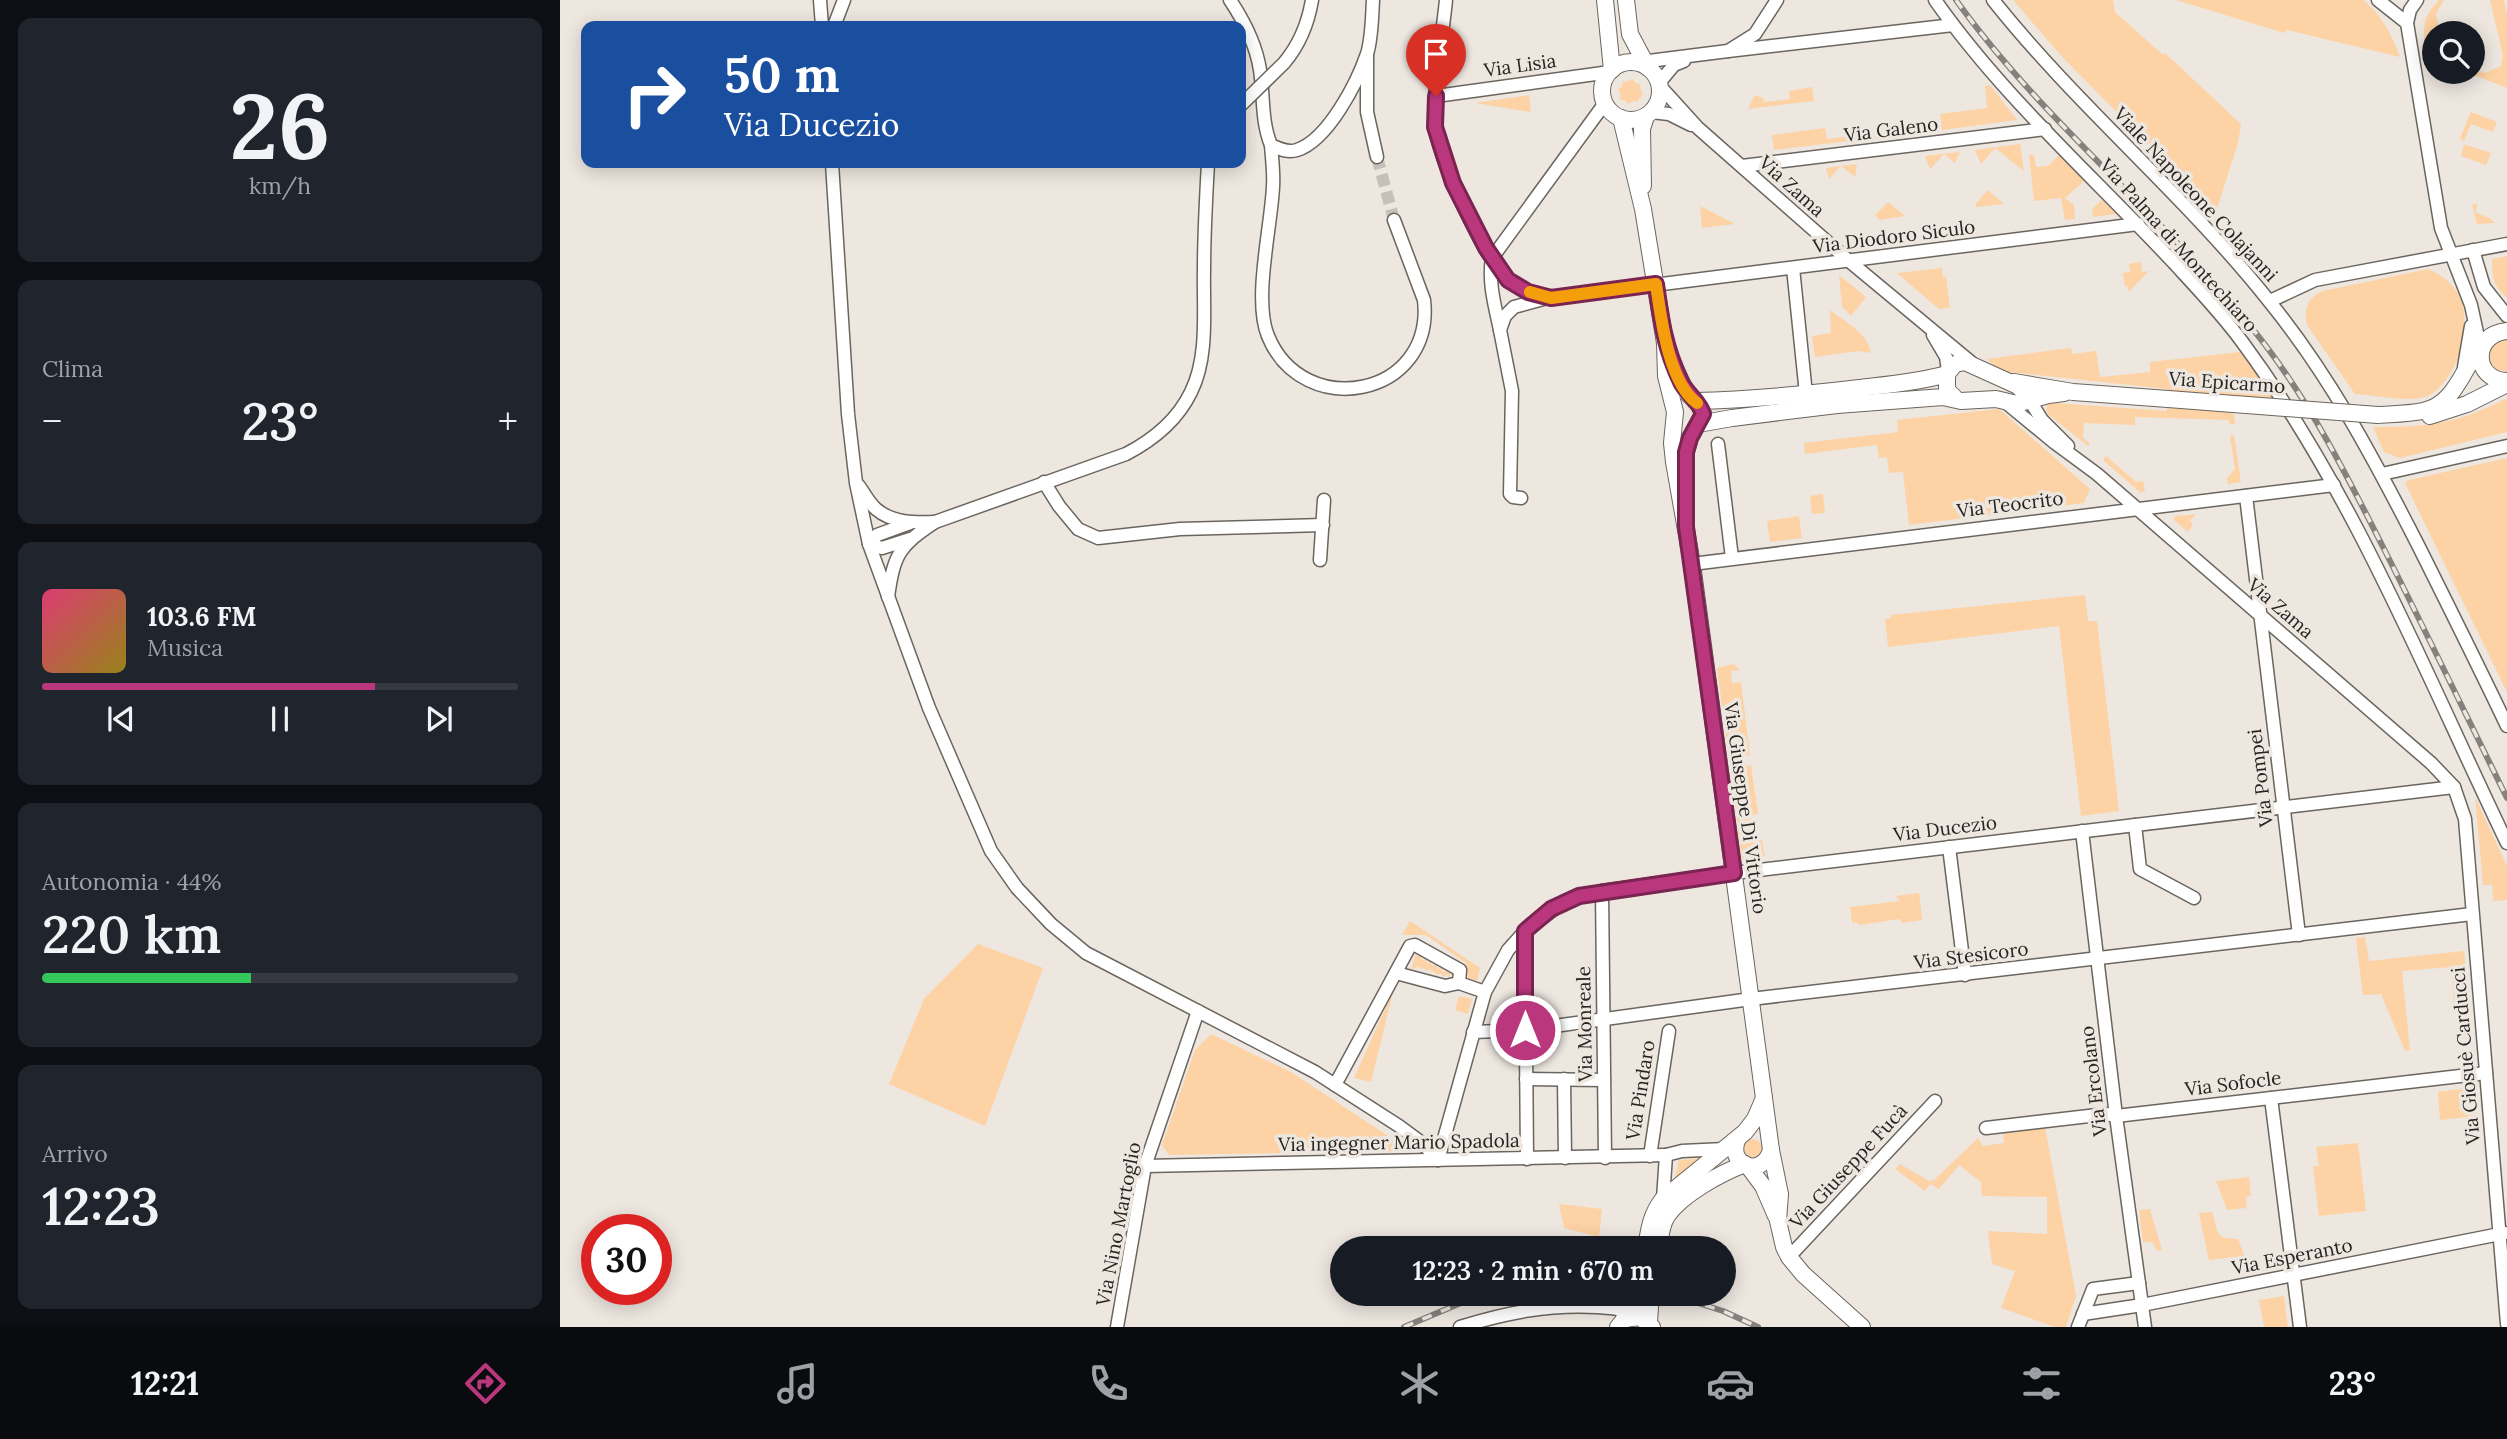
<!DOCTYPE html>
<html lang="it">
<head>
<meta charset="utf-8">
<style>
	:root { --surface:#171b24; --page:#20242c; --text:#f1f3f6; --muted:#9ea1a6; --line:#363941; --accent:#bb377d }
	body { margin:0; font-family:Lora,serif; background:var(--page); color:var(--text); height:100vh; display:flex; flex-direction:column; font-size:26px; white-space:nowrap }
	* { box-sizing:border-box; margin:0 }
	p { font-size:23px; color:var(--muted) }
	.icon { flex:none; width:38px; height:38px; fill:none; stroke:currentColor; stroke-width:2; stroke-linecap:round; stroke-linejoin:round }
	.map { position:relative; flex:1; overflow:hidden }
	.drawer { display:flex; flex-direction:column; gap:18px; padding:18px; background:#0d0f14; width:560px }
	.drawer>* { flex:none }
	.hud { position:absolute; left:21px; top:21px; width:665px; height:147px; border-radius:14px; box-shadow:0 4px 18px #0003; background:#1a4fa0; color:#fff; overflow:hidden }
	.controls { position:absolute; left:1862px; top:21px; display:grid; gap:14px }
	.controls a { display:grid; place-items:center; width:63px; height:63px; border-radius:50%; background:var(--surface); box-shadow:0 4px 18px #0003; font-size:35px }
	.speed { position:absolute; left:21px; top:1214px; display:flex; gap:14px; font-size:35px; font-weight:700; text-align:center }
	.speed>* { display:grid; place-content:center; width:91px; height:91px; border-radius:50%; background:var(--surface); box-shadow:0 4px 18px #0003; line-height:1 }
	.speed .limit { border:10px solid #d22; background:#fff; color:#111 }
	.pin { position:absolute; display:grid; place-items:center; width:60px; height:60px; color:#fff; margin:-72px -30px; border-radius:50% 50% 50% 0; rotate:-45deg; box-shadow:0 0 7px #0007 }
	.pin .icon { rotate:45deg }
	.me { position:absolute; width:77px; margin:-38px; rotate:0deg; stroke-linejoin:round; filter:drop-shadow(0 0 5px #0008) }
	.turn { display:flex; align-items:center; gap:24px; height:147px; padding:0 28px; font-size:32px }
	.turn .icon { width:91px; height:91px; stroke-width:2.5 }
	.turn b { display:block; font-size:49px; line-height:60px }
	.big { font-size:52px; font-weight:600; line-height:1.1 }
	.drawer .tile { flex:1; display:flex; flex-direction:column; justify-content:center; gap:10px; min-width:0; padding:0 24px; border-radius:14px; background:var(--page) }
	.drawer .dial { align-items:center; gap:0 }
	.dial b { font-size:91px; line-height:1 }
	.song { display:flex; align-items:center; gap:21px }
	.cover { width:84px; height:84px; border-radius:10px; background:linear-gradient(135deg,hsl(340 70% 55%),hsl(50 70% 35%)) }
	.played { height:7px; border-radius:4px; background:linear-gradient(90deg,var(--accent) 70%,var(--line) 70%) }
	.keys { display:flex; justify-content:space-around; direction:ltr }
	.heat { display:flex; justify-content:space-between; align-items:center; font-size:38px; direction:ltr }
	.charge { height:10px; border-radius:5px; background:linear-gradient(90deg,#34c759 44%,var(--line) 0) }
	.trip { position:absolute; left:770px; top:1236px; width:406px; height:70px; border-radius:35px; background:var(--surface); box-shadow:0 4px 18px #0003; font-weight:600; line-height:70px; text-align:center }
	.tab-bar { display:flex; height:112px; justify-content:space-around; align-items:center; background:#090b0e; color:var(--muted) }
	.tab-bar .icon { width:49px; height:49px }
	.tab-bar .active { color:var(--accent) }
	.tab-bar b { font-size:32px; color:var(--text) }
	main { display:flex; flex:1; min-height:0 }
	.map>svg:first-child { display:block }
	.green { fill:#fdd2a4 }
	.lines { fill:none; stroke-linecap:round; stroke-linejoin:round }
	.minor-tunnel { stroke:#c6c0ba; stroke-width:12; stroke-dasharray:12 6; stroke-linecap:butt }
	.minor-casing { stroke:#6b655f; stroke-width:15 }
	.major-casing { stroke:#6b655f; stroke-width:18 }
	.minor { stroke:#fff; stroke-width:12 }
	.major { stroke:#fff; stroke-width:16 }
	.rail-casing { stroke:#85817d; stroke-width:6 }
	.rail { stroke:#eee7e0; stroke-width:3.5; stroke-dasharray:10; stroke-linecap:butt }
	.minor-bridge-casing { stroke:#6b655f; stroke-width:15; stroke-linecap:butt }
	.major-bridge-casing { stroke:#6b655f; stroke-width:18; stroke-linecap:butt }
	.minor-bridge { stroke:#fff; stroke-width:12 }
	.major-bridge { stroke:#fff; stroke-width:16 }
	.route-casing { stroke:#7a2451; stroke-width:18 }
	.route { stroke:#bb377d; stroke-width:12 }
	.slow { stroke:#f59e0b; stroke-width:12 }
	.labels { text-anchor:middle; stroke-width:7; stroke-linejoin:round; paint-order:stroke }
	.street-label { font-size:19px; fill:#272523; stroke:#eee7e0 }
</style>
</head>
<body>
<main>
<section class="drawer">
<div class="tile dial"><b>26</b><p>km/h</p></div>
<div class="tile"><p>Clima</p>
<div class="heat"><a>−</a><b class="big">23°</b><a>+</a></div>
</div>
<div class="tile">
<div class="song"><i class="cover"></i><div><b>103.6 FM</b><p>Musica</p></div></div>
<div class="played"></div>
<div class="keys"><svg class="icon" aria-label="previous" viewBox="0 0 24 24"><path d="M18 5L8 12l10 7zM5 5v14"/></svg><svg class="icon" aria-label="pause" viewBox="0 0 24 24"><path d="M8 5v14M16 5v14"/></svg><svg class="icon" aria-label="next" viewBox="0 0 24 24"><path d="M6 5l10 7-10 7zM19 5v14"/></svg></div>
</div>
<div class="tile"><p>Autonomia · 44%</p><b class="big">220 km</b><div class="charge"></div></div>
<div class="tile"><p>Arrivo</p><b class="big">12:23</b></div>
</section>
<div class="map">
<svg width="1947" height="1327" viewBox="0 0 1947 1327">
	<rect width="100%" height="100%" fill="#eee7e0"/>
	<g class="green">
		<path d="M1453 0H1553L1555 12 1602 54 1605 53 1681 124 1678 143 1656 212 1505 60Z"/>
		<path d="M1616 0H1803C1821 14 1832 35 1840 57L1727 30 1724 33Z"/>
		<path d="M1879 0H1884L1876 14 1880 33H1874V59L1865 55C1864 29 1860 20 1879 0Z"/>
		<path d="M1930 0H1944L1947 14V88L1906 72H1913V69L1925 73 1941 66 1943 56Z"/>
		<path d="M1073 79 1074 82 1081 85 1080 88 1083 94 1077 102 1074 101 1067 104 1066 101 1059 99 1061 96 1058 88H1061L1063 81 1066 82Z"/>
		<path d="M1430 85 1457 120 1382 130 1380 114 1427 108 1425 86Z"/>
		<path d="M1252 87 1254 101 1188 109 1195 95 1203 98 1204 102 1230 99 1229 91Z"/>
		<path d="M969 95 971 112 915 103Z"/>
		<path d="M1911 112 1937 122 1933 132 1911 124 1904 141 1900 138Z"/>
		<path d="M1370 127 1371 131 1214 150 1212 135 1265 128 1267 139Z"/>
		<path d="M1460 144 1464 171 1435 148 1421 164 1415 150Z"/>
		<path d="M1904 144 1931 153 1926 165 1901 156Z"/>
		<path d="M1400 152 1395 163 1384 154 1370 169 1365 156Z"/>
		<path d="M1469 155H1474L1476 167 1488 166 1499 155 1524 181 1505 198 1514 205 1515 219 1505 220 1501 198 1474 201Z"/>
		<path d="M1297 164 1295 177 1281 166 1269 179 1266 168Z"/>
		<path d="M1428 190 1444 204 1417 207 1415 205Z"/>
		<path d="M1542 200 1556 214 1533 217 1532 209Z"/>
		<path d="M1328 202 1345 216 1319 220 1315 215Z"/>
		<path d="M1918 203 1915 212 1931 219 1935 223 1917 224 1912 205Z"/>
		<path d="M1140 206 1175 224 1142 228Z"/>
		<path d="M1947 256V298C1933 286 1932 277 1932 259Z"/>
		<path d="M1581 262 1582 272 1589 271 1569 292 1568 287 1565 286 1563 273 1570 272 1569 264Z"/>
		<path d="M1382 268 1383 277H1386L1390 308 1379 309 1337 273Z"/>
		<path d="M1868 269C1880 274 1890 281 1897 292 1915 321 1899 377 1870 395 1854 404 1813 395 1795 394L1747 325C1744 309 1747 298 1763 291Z"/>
		<path d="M1279 275 1306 297 1291 316 1282 307Z"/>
		<path d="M1270 310C1284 321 1309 334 1311 353L1298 351 1255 357 1252 336 1271 333Z"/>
		<path d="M1947 338V372L1935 369 1929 360C1929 346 1933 341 1947 338Z"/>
		<path d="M1511 348 1512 354 1536 351 1540 377 1590 372V362L1680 352 1724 413 1673 410 1675 424H1669V420L1575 417V425L1524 423 1523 438 1530 443 1528 446 1488 414 1486 410 1487 405 1493 403 1607 411V389L1449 372 1435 367 1427 359Z"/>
		<path d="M1947 398V432L1840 458 1824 452 1813 427C1868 427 1898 424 1947 398Z"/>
		<path d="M1439 409 1530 489 1524 503 1349 525 1343 472 1329 473 1327 457 1319 458 1317 445 1245 454 1244 443 1338 432 1337 420Z"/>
		<path d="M1674 435 1681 482 1668 484 1667 478 1675 469 1670 436Z"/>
		<path d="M1546 456 1576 482 1583 481 1585 490 1581 493 1543 460Z"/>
		<path d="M1947 458V692L1845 483 1849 480Z"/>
		<path d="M1263 494 1265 513 1252 514 1250 496Z"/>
		<path d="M1637 514 1630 520 1633 525 1628 532 1613 519 1616 516Z"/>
		<path d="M1239 516 1242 538 1210 542 1207 521Z"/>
		<path d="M1525 595 1528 621H1537L1559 811 1521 816 1499 626 1328 647 1325 619 1331 618V615Z"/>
		<path d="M1174 664 1180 670 1171 671 1172 683 1181 682 1190 755 1169 758 1157 668Z"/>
		<path d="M1191 765 1198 814 1190 816 1193 840H1202L1205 856 1182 859 1170 768Z"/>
		<path d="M1915 797 1947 866V900L1933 901 1932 885H1923Z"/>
		<path d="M1359 893 1362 920 1342 923 1340 919 1298 925 1297 922 1292 923 1290 907 1340 901 1336 896Z"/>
		<path d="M850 921 920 968 917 981 908 978 906 963 866 935H842Z"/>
		<path d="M1805 937 1809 961 1904 951 1909 1004 1894 1005 1891 967 1842 971 1850 1050 1845 1051 1821 994 1803 995 1796 938Z"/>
		<path d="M418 944 483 968 425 1126 329 1084 364 999Z"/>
		<path d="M856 953 857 956H861L862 960 866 959 867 963 871 962 872 966 876 965 877 969 881 968 883 972 891 970 889 978 887 974 883 977 881 973 877 975 870 969 866 971 864 968 860 969 858 966 851 970Z"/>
		<path d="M833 992 811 1082 794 1078Z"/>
		<path d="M899 996 912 999 908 1014 895 1010Z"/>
		<path d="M651 1034 731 1072 851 1151 609 1155 602 1145 635 1050Z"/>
		<path d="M1915 1087 1917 1116 1880 1120 1878 1092Z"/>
		<path d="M1485 1127 1516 1296 1506 1327H1495L1441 1308 1455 1271 1432 1264 1428 1231 1487 1234V1197L1422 1196 1421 1182 1399 1165 1379 1189 1370 1184 1365 1191 1335 1169 1340 1164 1369 1181 1374 1180 1418 1138 1423 1146 1444 1143 1443 1131Z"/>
		<circle cx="1193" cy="1148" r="9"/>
		<path d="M1798 1143 1806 1211 1759 1216 1753 1166H1759L1756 1147Z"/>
		<path d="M1144 1158 1114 1183 1119 1160Z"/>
		<path d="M1689 1177 1691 1196 1686 1197 1687 1208 1667 1210 1656 1181Z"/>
		<path d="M999 1204 1042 1209 1039 1237 1004 1228Z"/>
		<path d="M1590 1209 1602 1250 1597 1251 1592 1242H1583L1579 1210Z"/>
		<path d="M1652 1212 1658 1233 1663 1238 1678 1239 1691 1273 1681 1275 1680 1264H1674L1672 1257 1649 1260 1639 1213Z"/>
		<path d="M1724 1296 1728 1327H1704L1699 1300Z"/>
	</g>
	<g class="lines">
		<path class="minor-tunnel" d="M817 157 834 220"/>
		<defs>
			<g id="minor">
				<path d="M260 0 262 26"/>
				<path d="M670 0C684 21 696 44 700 70 704 95 701 121 711 145 719 149 728 153 737 150 768 140 797 83 807 54 812 38 812 17 813 0"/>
				<path d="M886 0C882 41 873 83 875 124 877 157 923 255 947 279 958 290 976 294 991 298L1578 224"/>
				<path d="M1375 0C1443 97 1533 176 1613 262 1637 288 1662 314 1683 343 1795 495 1865 673 1947 843"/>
				<path d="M1433 0C1518 107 1624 194 1709 301 1770 376 1814 459 1858 545 1888 605 1918 665 1947 726"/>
				<path d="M1818 0 1847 23"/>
				<path d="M1857 0 1850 10 1847 23 1881 228 1911 305 1921 351"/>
				<path d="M274 26 284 0"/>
				<path d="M1168 51 1393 25"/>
				<path d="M807 56V112L817 157"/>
				<path d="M724 63C740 44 748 24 752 0"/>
				<path d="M1073 63 1168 51 1195 34 1217 0"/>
				<path d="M1099 83 1114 65 1124 61"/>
				<path d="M1099 85 1138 128 1289 261 1412 363"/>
				<path d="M876 96 1050 72"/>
				<path d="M1091 112 1109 114 1131 125"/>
				<path d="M711 145C712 159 714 173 713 187 711 228 693 300 708 336 743 422 875 397 864 300L834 220"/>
				<path d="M272 163 288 414 296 483 309 544 369 708 431 851 457 888 491 924 526 953 755 1072 839 1126 862 1143 878 1160"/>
				<path d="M1182 166 1485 129"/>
				<path d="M1913 250 1924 287 1947 316"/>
				<path d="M1233 268 1246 394"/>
				<path d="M1710 301 1755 280 1947 244"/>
				<path d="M940 330C935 306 928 283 932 258L1045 103"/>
				<path d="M1373 335 1386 357 1388 371"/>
				<path d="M1904 367 1911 326"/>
				<path d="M1465 393 1482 420 1508 446"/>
				<path d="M1444 401 1495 443 1537 474 1871 763 1894 787 1905 819 1947 1324"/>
				<path d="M1158 444 1172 558"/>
				<path d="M1822 474 1947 446"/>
				<path d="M484 482 499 506 518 529 538 538 620 529 763 525"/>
				<path d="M299 486C304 493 309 503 316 509 332 523 355 523 375 522"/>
				<path d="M1686 496 1739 935"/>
				<path d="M961 498 953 497 950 494 952 391 940 330 945 316 954 307 987 298"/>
				<path d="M350 539 322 548 309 544 317 535 350 523"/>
				<path d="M760 560 764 500"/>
				<path d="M1132 564 1774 485"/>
				<path d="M328 597C334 554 339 546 375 522L566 454C593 440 618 419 631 392 649 356 643 309 644 270 644 234 646 198 648 163"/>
				<path d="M1575 825 1580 869 1634 898"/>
				<path d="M1522 831 1556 1116 1585 1327"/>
				<path d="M1389 847 1405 975"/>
				<path d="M1042 891 1045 1158"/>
				<path d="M965 931 967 1159"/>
				<path d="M836 973 885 986 899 983 925 992"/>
				<path d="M913 1032 965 1030 1191 999 1912 914"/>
				<path d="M966 1079 1044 1080"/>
				<path d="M1004 1079 1005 1158"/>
				<path d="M775 1085 850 946 855 945 900 970 899 983"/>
				<path d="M1711 1098 1740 1327"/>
				<path d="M1426 1128 1546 1114 1556 1116 1926 1073"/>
				<path d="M1090 1156 1109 1031"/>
				<path d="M878 1160 925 992 948 950 965 931 1005 901 1042 891 1174 873 1894 787"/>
				<path d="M585 1166 1106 1155"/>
				<path d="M1103 1199 1106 1155 1122 1151 1165 1149"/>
				<path d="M1229 1257 1375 1101"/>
				<path d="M1523 1314 1582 1305 1945 1233"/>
				<path d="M557 1327 585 1166 638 1011"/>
				<path d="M900 1327C945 1313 989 1304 1037 1307 1050 1308 1062 1308 1074 1316"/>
				<path d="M1518 1327 1533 1289 1579 1283"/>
			</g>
			<g id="major">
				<path d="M1045 0 1052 70"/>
				<path d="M1066 0 1070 34 1088 68"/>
				<circle cx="1071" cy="91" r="29"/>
				<path d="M1061 118 1083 209 1105 343 1106 376 1115 412 1112 443 1114 462 1132 564 1211 1150 1220 1194 1218 1221 1224 1247 1229 1257 1243 1274 1302 1327"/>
				<path d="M1083 186 1082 129 1086 116"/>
				<path d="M1947 331C1912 334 1912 380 1947 381"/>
				<path d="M1109 355 1126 392 1140 405 1143 414 1130 438 1126 452V486"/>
				<path d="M1454 382 1513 392 1608 399"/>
				<path d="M1135 401C1187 400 1239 395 1291 389 1323 385 1355 383 1387 374"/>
				<path d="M1460 403 1488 395 1504 393"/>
				<path d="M1818 415C1833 414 1848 414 1863 411 1900 404 1904 357 1931 336"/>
				<path d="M1870 416 1907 404 1947 384"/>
				<path d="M1138 424 1172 418 1277 405 1383 397 1401 401 1436 399 1457 404 1462 401 1465 393 1458 386 1405 362 1395 364 1387 374V390L1395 398"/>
				<path d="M1178 1138C1165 1165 1202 1180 1211 1150"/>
				<path d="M1188 1166 1203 1186 1216 1216"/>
				<path d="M1086 1248C1089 1229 1091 1214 1103 1199L1185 1132 1195 1119 1204 1098"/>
				<path d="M1099 1248C1100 1237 1101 1225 1107 1216 1122 1194 1161 1173 1185 1164"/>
				<path d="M1064 1319 1080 1317 1092 1327"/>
				<path d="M1089 1322 1091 1293"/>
				<path d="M1058 1327 1074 1307 1079 1293"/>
			</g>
		</defs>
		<use href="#minor" class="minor-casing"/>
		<use href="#major" class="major-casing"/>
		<use href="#minor" class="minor"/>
		<use href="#major" class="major"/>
		<defs>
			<g id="rail">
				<path d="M1396 0C1486 126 1612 221 1706 346 1753 408 1788 478 1823 547 1865 630 1906 715 1947 798"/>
				<path d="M1107 1293 1163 1311 1198 1327"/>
				<path d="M844 1327 908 1300 934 1293"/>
			</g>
		</defs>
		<use href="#rail" class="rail-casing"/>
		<use href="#rail" class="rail"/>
		<defs>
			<path id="minor-bridge" d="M681 105 724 63"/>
			<path id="major-bridge" d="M1608 399 1818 415"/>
		</defs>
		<use href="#minor-bridge" class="minor-bridge-casing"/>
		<use href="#major-bridge" class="major-bridge-casing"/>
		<use href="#minor-bridge" class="minor-bridge"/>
		<use href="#major-bridge" class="major-bridge"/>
	</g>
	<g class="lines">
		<defs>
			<path id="route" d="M876 96 875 127 893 183 926 248 948 280 968 292 991 298 1096 284C1101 321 1105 348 1121 382 1127 394 1140 402 1143 414L1130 438 1126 452V527L1174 873 1019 896 991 909 965 931V1030"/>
		</defs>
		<use href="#route" class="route-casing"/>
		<use href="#route" class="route"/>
		<path class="slow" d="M970 292 991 298 1096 284C1101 317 1108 382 1137 403"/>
	</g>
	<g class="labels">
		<g class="street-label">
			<text transform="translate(960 65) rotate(-8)" y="7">Via Lisia</text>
			<text transform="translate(1331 129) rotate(-7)" y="7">Via Galeno</text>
			<text transform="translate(1232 186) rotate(42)" y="7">Via Zama</text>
			<text transform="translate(1636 194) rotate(47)" y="7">Viale Napoleone Colajanni</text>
			<text transform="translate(1334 236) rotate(-7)" y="7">Via Diodoro Siculo</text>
			<text transform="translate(1619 245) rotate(48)" y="7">Via Palma di Montechiaro</text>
			<text transform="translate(1667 382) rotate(4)" y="7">Via Epicarmo</text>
			<text transform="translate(1450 504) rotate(-7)" y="7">Via Teocrito</text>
			<text transform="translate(1721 608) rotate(41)" y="7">Via Zama</text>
			<text transform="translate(1700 778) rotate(-97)" y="7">Via Pompei</text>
			<text transform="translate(1186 808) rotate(82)" y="7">Via Giuseppe Di Vittorio</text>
			<text transform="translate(1385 828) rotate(-7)" y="7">Via Ducezio</text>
			<text transform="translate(1411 955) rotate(-7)" y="7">Via Stesicoro</text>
			<text transform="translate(1024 1024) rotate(-91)" y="7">Via Monreale</text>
			<text transform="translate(1905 1056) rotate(-95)" y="7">Via Giosuè Carducci</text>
			<text transform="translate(1533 1081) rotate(-97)" y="7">Via Ercolano</text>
			<text transform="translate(1673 1083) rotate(-7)" y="7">Via Sofocle</text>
			<text transform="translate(1080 1090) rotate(-81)" y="7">Via Pindaro</text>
			<text transform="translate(839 1142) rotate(-1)" y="7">Via ingegner Mario Spadola</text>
			<text transform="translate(1288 1166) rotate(-47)" y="7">Via Giuseppe Fucà</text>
			<text transform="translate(558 1224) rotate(-79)" y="7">Via Nino Martoglio</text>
			<text transform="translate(1732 1256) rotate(-11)" y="7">Via Esperanto</text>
		</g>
	</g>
</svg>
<div class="controls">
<a><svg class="icon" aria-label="search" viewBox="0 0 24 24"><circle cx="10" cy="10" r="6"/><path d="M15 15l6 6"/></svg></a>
</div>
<div class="speed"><div class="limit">30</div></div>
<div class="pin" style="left:876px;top:96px;background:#d93025"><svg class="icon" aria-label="arrive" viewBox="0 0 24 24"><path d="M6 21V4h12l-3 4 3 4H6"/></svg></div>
<svg class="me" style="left:965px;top:1030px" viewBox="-20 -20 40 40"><circle r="17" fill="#bb377d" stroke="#fff" stroke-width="3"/><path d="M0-11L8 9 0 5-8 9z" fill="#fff"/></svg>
<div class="trip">12:23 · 2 min · 670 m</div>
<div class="hud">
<div class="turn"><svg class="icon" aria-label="right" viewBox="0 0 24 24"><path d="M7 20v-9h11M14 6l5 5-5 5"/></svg><div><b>50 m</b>Via Ducezio</div></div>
</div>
</div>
</main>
<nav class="tab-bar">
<b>12:21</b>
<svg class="icon active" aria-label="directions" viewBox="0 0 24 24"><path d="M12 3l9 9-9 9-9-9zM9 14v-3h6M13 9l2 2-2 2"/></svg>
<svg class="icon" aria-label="music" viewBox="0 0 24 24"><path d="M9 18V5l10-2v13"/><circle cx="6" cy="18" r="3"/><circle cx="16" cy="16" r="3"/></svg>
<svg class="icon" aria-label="phone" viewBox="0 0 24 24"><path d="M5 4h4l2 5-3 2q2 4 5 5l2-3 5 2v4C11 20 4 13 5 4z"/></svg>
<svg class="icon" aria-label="climate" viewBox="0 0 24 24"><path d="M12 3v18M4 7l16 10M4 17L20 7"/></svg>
<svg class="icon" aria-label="car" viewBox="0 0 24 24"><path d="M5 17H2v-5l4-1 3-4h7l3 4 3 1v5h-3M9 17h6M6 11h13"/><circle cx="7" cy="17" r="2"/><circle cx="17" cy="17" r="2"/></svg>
<svg class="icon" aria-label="filters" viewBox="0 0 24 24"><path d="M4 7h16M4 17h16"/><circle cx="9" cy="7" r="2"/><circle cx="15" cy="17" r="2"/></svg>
<b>23°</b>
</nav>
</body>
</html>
